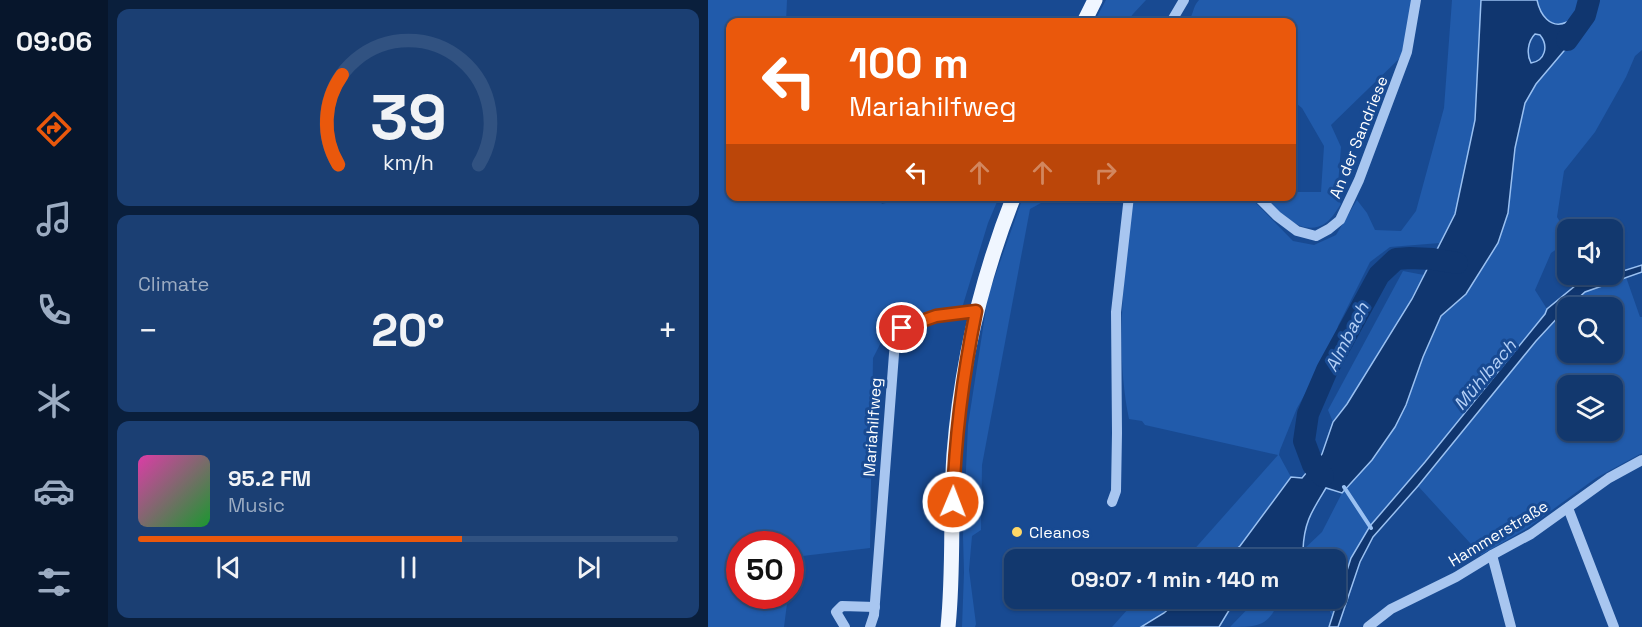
<!DOCTYPE html>
<html lang="en">
<head>
<meta charset="utf-8">
<style>
	:root { --surface:#12386e; --page:#1b3f73; --text:#f1f3f6; --muted:#9cacc2; --line:#315281; --accent:#ea580c }
	body { margin:0; font-family:"Space Grotesk",sans-serif; background:var(--page); color:var(--text); height:100vh; display:flex; flex-direction:column; font-size:22px; white-space:nowrap }
	* { box-sizing:border-box; margin:0 }
	p { font-size:20px; color:var(--muted) }
	.icon { flex:none; width:33px; height:33px; fill:none; stroke:currentColor; stroke-width:2; stroke-linecap:round; stroke-linejoin:round }
	.map { position:relative; flex:1; overflow:hidden }
	.panel { display:flex; flex-direction:column; gap:9px; padding:9px; background:#0a1f3c; width:600px }
	.panel>* { flex:none }
	.top-card { position:absolute; left:18px; top:18px; width:570px; height:183px; border-radius:12px; box-shadow:0 2px 4px #0004,0 0 0 2px var(--line); background:#ea580c; color:#fff; overflow:hidden }
	.fabs { position:absolute; left:849px; top:219px; display:grid; gap:12px }
	.fabs a { display:grid; place-items:center; width:66px; height:66px; border-radius:12px; background:var(--surface); box-shadow:0 2px 4px #0004,0 0 0 2px var(--line); font-size:30px }
	.speed { position:absolute; left:18px; top:531px; display:flex; gap:12px; font-size:30px; font-weight:700; text-align:center }
	.speed>* { display:grid; place-content:center; width:78px; height:78px; border-radius:50%; background:var(--surface); box-shadow:0 2px 4px #0004,0 0 0 2px var(--line); line-height:1 }
	.speed .limit { border:9px solid #d22; background:#fff; color:#111 }
	.pin { position:absolute; display:grid; place-items:center; width:51px; height:51px; color:#fff; margin:-26px; border:3px solid #fff; border-radius:50%; box-shadow:0 2px 6px #0007 }
	.me { position:absolute; width:66px; margin:-33px; rotate:1deg; stroke-linejoin:round; filter:drop-shadow(0 0 4px #0008) }
	.turn { display:flex; align-items:center; gap:21px; height:126px; padding:0 24px; font-size:27px }
	.turn .icon { width:78px; height:78px; stroke-width:2.5 }
	.turn b { display:block; font-size:42px; line-height:51px }
	.lanes { display:flex; align-items:center; height:57px; padding:0 24px; background:#0003; justify-content:center; gap:30px; direction:ltr }
	.lanes .off { opacity:.35 }
	.big { font-size:45px; font-weight:600; line-height:1.1 }
	.panel .card { flex:1; display:flex; flex-direction:column; justify-content:center; gap:9px; min-width:0; padding:0 21px; border-radius:12px; background:var(--page) }
	.panel .dial { align-items:center; gap:0 }
	.dial svg { height:156px; overflow:visible; fill:none; stroke:var(--line); stroke-width:7; stroke-linecap:round; text-anchor:middle }
	.dial text { fill:var(--text); stroke:none }
	.song { display:flex; align-items:center; gap:18px }
	.cover { width:72px; height:72px; border-radius:9px; background:linear-gradient(135deg,hsl(320 70% 55%),hsl(130 70% 35%)) }
	.played { height:6px; border-radius:3px; background:linear-gradient(90deg,var(--accent) 60%,var(--line) 60%) }
	.keys { display:flex; justify-content:space-around; direction:ltr }
	.heat { display:flex; justify-content:space-between; align-items:center; font-size:33px; direction:ltr }
	.trip { position:absolute; left:296px; top:549px; width:342px; height:60px; border-radius:12px; background:var(--surface); box-shadow:0 2px 4px #0004,0 0 0 2px var(--line); font-weight:600; line-height:60px; text-align:center }
	main { display:flex; flex:1; min-height:0 }
	.menu { display:flex; flex-direction:column; width:108px; justify-content:space-around; align-items:center; background:#07162c; color:var(--muted) }
	.menu .icon { width:42px; height:42px }
	.menu .active { color:var(--accent) }
	.menu b { font-size:27px; color:var(--text) }
	.map>svg:first-child { display:block }
	.green { fill:#215bab; fill-rule:evenodd }
	.water { fill:#10366f; stroke:#9ac1f2; stroke-width:1.5; fill-rule:evenodd }
	.lines { fill:none; stroke-linecap:round; stroke-linejoin:round }
	.stream { stroke:#9ac1f2; stroke-width:4 }
	.river { stroke:#10366f; stroke-width:22 }
	.minor { stroke:#a8c6f0; stroke-width:10 }
	.major { stroke:#f0f6ff; stroke-width:15 }
	.route-casing { stroke:#983908; stroke-width:15 }
	.route { stroke:#ea580c; stroke-width:10 }
	.poi-dot { fill:#ffd766; stroke:#184a92; stroke-width:2 }
	.labels { text-anchor:middle; stroke-width:6; stroke-linejoin:round; paint-order:stroke }
	.street-label { font-size:16px; fill:#fff; stroke:#184a92 }
	.poi-label { font-size:16px; fill:#fff; stroke:#184a92; text-anchor:start }
	.water-label { font-size:18px; font-style:italic; fill:#b4d0f7; stroke:#184a92 }
</style>
</head>
<body>
<main>
<nav class="menu">
<b>09:06</b>
<svg class="icon active" aria-label="directions" viewBox="0 0 24 24"><path d="M12 3l9 9-9 9-9-9zM9 14v-3h6M13 9l2 2-2 2"/></svg>
<svg class="icon" aria-label="music" viewBox="0 0 24 24"><path d="M9 18V5l10-2v13"/><circle cx="6" cy="18" r="3"/><circle cx="16" cy="16" r="3"/></svg>
<svg class="icon" aria-label="phone" viewBox="0 0 24 24"><path d="M5 4h4l2 5-3 2q2 4 5 5l2-3 5 2v4C11 20 4 13 5 4z"/></svg>
<svg class="icon" aria-label="climate" viewBox="0 0 24 24"><path d="M12 3v18M4 7l16 10M4 17L20 7"/></svg>
<svg class="icon" aria-label="car" viewBox="0 0 24 24"><path d="M5 17H2v-5l4-1 3-4h7l3 4 3 1v5h-3M9 17h6M6 11h13"/><circle cx="7" cy="17" r="2"/><circle cx="17" cy="17" r="2"/></svg>
<svg class="icon" aria-label="filters" viewBox="0 0 24 24"><path d="M4 7h16M4 17h16"/><circle cx="9" cy="7" r="2"/><circle cx="15" cy="17" r="2"/></svg>
</nav>
<section class="panel">
<div class="card dial"><svg viewBox="0 0 100 80">
<path d="M14 69A42 42 0 1 1 86 69"/>
<path d="M14 69A42 42 0 0 1 16 23" stroke="#ea580c"/>
<text x="50" y="56" font-size="32" font-weight="700">39</text>
<text x="50" y="72" font-size="11">km/h</text>
</svg></div>
<div class="card"><p>Climate</p>
<div class="heat"><a>−</a><b class="big">20°</b><a>+</a></div>
</div>
<div class="card">
<div class="song"><i class="cover"></i><div><b>95.2 FM</b><p>Music</p></div></div>
<div class="played"></div>
<div class="keys"><svg class="icon" aria-label="previous" viewBox="0 0 24 24"><path d="M18 5L8 12l10 7zM5 5v14"/></svg><svg class="icon" aria-label="pause" viewBox="0 0 24 24"><path d="M8 5v14M16 5v14"/></svg><svg class="icon" aria-label="next" viewBox="0 0 24 24"><path d="M6 5l10 7-10 7zM19 5v14"/></svg></div>
</div>
</section>
<div class="map">
<svg width="934" height="627" viewBox="0 0 934 627">
	<rect width="100%" height="100%" fill="#184a92"/>
	<g class="green">
		<path d="M0 0H79L78 22H22V196H169L174 204 200 197H291L280 223 254 308 185 319 165 358 162 548 86 557 83 580 82 544H32V596H80L76 627H0Z"/>
		<path d="M398 0H438L425 14 419 22H386Z"/>
		<path d="M491 0H704L695 55 623 125 633 147 629 197 633 204C629 210 624 218 619 222 595 240 572 212 556 197L584 196V190L589 192H613L616 146 594 108 584 100V22H479C486 16 484 7 491 0Z"/>
		<path d="M744 0H773L767 120 747 214 732 243 682 247 662 262 630 326 628 340 589 408 572 450 571 455 583 477 532 546 516 559H467L483 553 570 455 437 425 434 421 421 419C406 346 417 270 424 197H542L585 241 606 245 628 235 649 200 659 213 667 230 693 231 708 211 736 108Z"/>
		<path d="M829 0H934V50L927 56 918 77 887 132 856 171 849 217 859 233V242L843 253 827 290 839 309 837 314 717 462 662 526 643 558 625 617 622 612V599L627 598V560H575L578 556 595 550 614 532 634 493 664 460 733 316 758 294 807 148 817 103 828 84 846 63 859 23C839 25 833 19 829 0Z"/>
		<path d="M315 197H355L354 199 342 198 322 209 274 465 273 530 264 536 261 570 268 624 267 627H254L256 572 255 536 260 425 280 296Z"/>
		<path d="M695 271 716 275C692 323 658 379 625 422L620 410Z"/>
		<path d="M918 277 932 317H934V453L888 478 818 529 773 555 710 486 828 341 860 308V352H904V308H860L877 292ZM860 386H904V430H860Z"/>
		<path d="M429 599H472L456 613 433 627H404Z"/>
		<path d="M549 599H572C560 627 551 627 522 627Z"/>
	</g>
	<g class="water">
		<path d="M773 0H829C832 14 842 30 859 22 866 19 868 15 877 15L883 19 828 84 817 103 807 148 800 213 790 243 758 294 733 316 715 357 698 405 687 427 664 460 634 493 618 488C604 511 596 522 595 550L578 556 575 559H516L532 546 583 477 594 478 614 454 625 422 639 404 704 299 747 214 767 120ZM827 34 832 35C841 46 837 61 823 63 818 54 820 41 827 34Z"/>
		<path d="M934 265V272L877 292 853 314 828 341 710 486 665 537 652 562 630 627H621L643 558 662 526 717 462 837 314 839 309 867 286Z"/>
		<path d="M472 599V598L533 599 523 607 511 627H433L456 613Z"/>
	</g>
	<g class="lines">
		<path class="stream" d="M636 487 663 528"/>
		<g class="river">
			<path d="M859 40 877 15 881 0"/>
			<path d="M615 476 605 465 596 441 600 414 619 370 671 275 688 259 702 258 725 259 749 263"/>
		</g>
		<g class="minor">
			<path d="M463 22 476 0"/>
			<path d="M549 196 569 216 589 231 608 236 621 229 632 220 651 180 699 52 708 0"/>
			<path d="M404 502 408 491 409 433 408 312 421 196"/>
			<path d="M860 508 906 627"/>
			<path d="M784 555 803 627"/>
			<path d="M137 627 128 612 134 606 167 607"/>
			<path d="M162 627 166 615 187 341 194 328 228 316 268 311"/>
			<path d="M660 627 683 609 748 577 784 555 823 534 901 478 934 460"/>
		</g>
		<g class="major">
			<path d="M376 22 387 0"/>
			<path d="M240 627C246 569 242 511 246 454 253 365 273 279 306 196"/>
		</g>
	</g>
	<g class="lines">
		<defs>
			<path id="route" d="M194 328 228 316 268 311C255 375 247 437 245 502"/>
		</defs>
		<use href="#route" class="route-casing"/>
		<use href="#route" class="route"/>
	</g>
	<circle class="poi-dot" cx="309" cy="532" r="6"/>
	<g class="labels">
		<g class="street-label">
			<text transform="translate(650 137) rotate(-68)" y="6">An der Sandriese</text>
			<text transform="translate(164 427) rotate(-86)" y="6">Mariahilfweg</text>
			<text transform="translate(790 533) rotate(-31)" y="6">Hammerstraße</text>
		</g>
		<g class="poi-label">
			<text x="321" y="538">Cleanos</text>
		</g>
		<g class="water-label">
			<text transform="translate(639 337) rotate(-63)" y="6">Almbach</text>
			<text transform="translate(777 375) rotate(-50)" y="6">Mühlbach</text>
		</g>
	</g>
</svg>
<div class="fabs">
<a><svg class="icon" aria-label="sound" viewBox="0 0 24 24"><path d="M4 9h4l5-4v14l-5-4H4zM17 9q2 3 0 6"/></svg></a>
<a><svg class="icon" aria-label="search" viewBox="0 0 24 24"><circle cx="10" cy="10" r="6"/><path d="M15 15l6 6"/></svg></a>
<a><svg class="icon" aria-label="layers" viewBox="0 0 24 24"><path d="M12 4l9 5-9 5-9-5zM3 14l9 5 9-5"/></svg></a>
</div>
<div class="speed"><div class="limit">50</div></div>
<div class="pin" style="left:194px;top:328px;background:#d93025"><svg class="icon" aria-label="arrive" viewBox="0 0 24 24"><path d="M6 21V4h12l-3 4 3 4H6"/></svg></div>
<svg class="me" style="left:245px;top:502px" viewBox="-20 -20 40 40"><circle r="17" fill="#ea580c" stroke="#fff" stroke-width="3"/><path d="M0-11L8 9 0 5-8 9z" fill="#fff"/></svg>
<div class="trip">09:07 · 1 min · 140 m</div>
<div class="top-card">
<div class="turn"><svg class="icon" aria-label="left" viewBox="0 0 24 24"><path d="M17 20v-9H6M10 6l-5 5 5 5"/></svg><div><b>100 m</b>Mariahilfweg</div></div>
<div class="lanes"><svg class="icon" aria-label="left" viewBox="0 0 24 24"><path d="M17 20v-9H6M10 6l-5 5 5 5"/></svg><svg class="icon off" aria-label="ahead" viewBox="0 0 24 24"><path d="M12 20V5M6 11l6-6 6 6"/></svg><svg class="icon off" aria-label="ahead" viewBox="0 0 24 24"><path d="M12 20V5M6 11l6-6 6 6"/></svg><svg class="icon off" aria-label="right" viewBox="0 0 24 24"><path d="M7 20v-9h11M14 6l5 5-5 5"/></svg></div>
</div>
</div>
</main>
</body>
</html>
